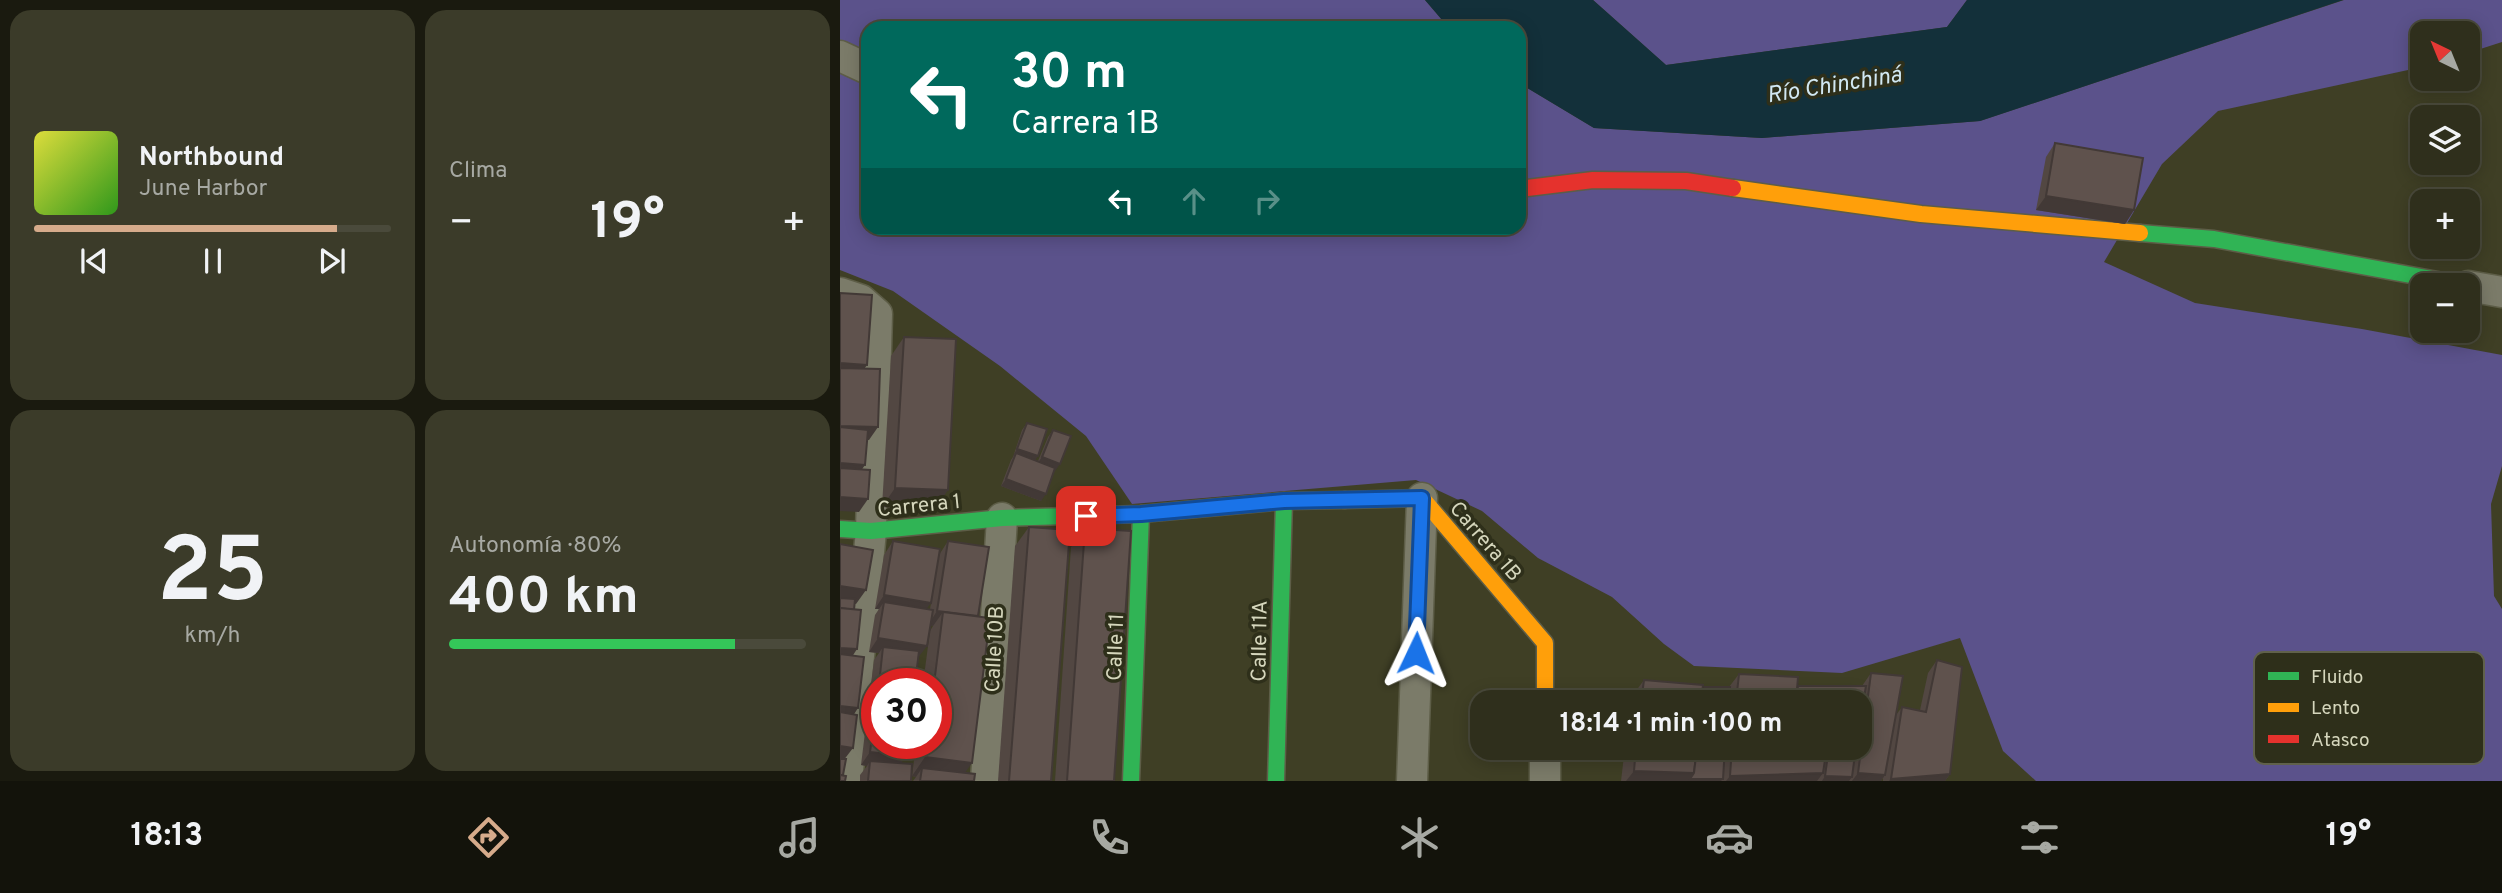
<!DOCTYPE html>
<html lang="es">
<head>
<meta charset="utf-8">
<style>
	:root { --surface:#2f2f1c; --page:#3b3b29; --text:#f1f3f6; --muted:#a7a9a3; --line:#4a4a3b; --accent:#d6ab8b }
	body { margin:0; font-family:Overpass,sans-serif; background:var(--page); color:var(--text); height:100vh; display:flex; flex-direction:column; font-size:26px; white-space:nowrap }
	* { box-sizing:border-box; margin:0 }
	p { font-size:23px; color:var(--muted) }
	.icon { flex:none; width:38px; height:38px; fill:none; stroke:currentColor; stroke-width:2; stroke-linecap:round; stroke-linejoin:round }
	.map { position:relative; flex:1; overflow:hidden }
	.panel { display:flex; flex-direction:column; gap:10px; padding:10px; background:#1a1a0f; width:840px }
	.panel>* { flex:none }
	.hud { position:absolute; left:21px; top:21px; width:665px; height:214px; border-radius:21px; box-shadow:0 4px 18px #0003,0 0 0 2px var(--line); background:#00695c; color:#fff; overflow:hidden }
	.needle { width:46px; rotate:317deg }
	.controls { position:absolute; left:1570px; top:21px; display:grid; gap:14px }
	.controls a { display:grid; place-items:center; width:70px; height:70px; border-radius:14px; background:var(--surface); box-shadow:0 4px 18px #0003,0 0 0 2px var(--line); font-size:35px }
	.speed { position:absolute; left:21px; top:668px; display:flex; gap:14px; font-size:35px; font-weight:700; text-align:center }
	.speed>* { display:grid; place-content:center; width:91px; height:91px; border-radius:50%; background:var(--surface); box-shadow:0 4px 18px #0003,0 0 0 2px var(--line); line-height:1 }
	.speed .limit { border:10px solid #d22; background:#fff; color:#111 }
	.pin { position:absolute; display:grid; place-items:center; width:60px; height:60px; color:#fff; margin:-30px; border-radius:14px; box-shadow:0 4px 10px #0006 }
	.me { position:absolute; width:77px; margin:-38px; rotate:2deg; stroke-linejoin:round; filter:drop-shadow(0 0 5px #0008) }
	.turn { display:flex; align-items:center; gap:24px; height:147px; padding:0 35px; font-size:32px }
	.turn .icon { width:91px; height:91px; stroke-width:2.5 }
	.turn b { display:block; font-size:49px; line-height:60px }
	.lanes { display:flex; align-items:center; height:66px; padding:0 35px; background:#0003; justify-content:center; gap:35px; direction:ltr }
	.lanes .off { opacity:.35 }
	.big { font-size:52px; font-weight:700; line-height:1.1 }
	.panel .tile { flex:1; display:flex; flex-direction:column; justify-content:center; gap:10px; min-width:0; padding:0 24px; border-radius:21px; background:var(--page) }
	.panel .dial { align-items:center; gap:0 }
	.dial b { font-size:91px; line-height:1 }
	.song { display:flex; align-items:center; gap:21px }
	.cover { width:84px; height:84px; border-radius:10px; background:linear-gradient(135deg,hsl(60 70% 55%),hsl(110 70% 35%)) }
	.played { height:7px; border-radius:4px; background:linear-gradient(90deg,var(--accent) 85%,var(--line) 85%) }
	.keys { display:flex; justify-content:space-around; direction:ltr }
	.heat { display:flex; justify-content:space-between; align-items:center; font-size:38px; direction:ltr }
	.charge { height:10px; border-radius:5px; background:linear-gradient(90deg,#34c759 80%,var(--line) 0) }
	.panel .tiles { flex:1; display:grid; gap:10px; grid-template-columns:repeat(2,1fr) }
	.trip { position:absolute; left:630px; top:690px; width:402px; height:70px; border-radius:21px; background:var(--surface); box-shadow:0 4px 18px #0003,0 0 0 2px var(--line); font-weight:700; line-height:70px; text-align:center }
	.dock { display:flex; height:112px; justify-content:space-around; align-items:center; background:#13130b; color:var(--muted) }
	.dock .icon { width:49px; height:49px }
	.dock .on { color:var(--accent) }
	.dock b { font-size:32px; color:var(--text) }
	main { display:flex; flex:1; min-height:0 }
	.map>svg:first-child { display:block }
	.green { fill:#5b528b }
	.water { fill:#13303a }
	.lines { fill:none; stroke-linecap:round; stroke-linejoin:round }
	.street-casing { stroke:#5d5d47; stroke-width:33 }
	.fast-casing { stroke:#5d5d47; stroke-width:19 }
	.slow-casing { stroke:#5d5d47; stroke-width:19 }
	.jam-casing { stroke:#5d5d47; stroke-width:19 }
	.street { stroke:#7b7b69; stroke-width:30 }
	.fast { stroke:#30b455; stroke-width:16 }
	.slow { stroke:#ff9f0a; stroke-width:16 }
	.jam { stroke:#e5322d; stroke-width:16 }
	.wall { fill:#524742 }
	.shaded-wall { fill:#423936 }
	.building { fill:#5f524d; stroke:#423936; stroke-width:2 }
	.route-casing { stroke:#114b97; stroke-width:18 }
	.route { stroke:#1a73e8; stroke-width:12 }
	.labels { text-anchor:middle; stroke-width:7; stroke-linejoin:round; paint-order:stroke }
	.street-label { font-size:21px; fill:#d5d6bc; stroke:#2e2f1a }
	.water-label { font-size:23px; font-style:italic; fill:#d1e8f3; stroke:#2e2f1a }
	.key { fill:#2e2f1a; stroke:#60614b; stroke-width:2 }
	.key-label { font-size:19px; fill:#d5d6bc }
</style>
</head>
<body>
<main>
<section class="panel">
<div class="tiles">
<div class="tile">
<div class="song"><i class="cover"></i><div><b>Northbound</b><p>June Harbor</p></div></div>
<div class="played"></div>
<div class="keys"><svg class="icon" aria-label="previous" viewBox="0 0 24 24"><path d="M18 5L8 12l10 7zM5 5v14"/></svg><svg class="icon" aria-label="pause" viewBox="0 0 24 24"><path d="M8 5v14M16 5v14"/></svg><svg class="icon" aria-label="next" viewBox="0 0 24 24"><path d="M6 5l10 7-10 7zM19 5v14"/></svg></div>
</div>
<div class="tile"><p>Clima</p>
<div class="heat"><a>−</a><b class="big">19°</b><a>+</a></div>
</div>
<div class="tile dial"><b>25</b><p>km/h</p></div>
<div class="tile"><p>Autonomía · 80%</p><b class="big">400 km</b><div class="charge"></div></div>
</div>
</section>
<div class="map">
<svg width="1662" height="781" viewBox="0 0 1662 781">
	<rect width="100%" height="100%" fill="#3f3f25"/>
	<g class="green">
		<path d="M0 0H585L609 28H28V228H679V83L754 128 922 138 1140 121 1504 0H1662V42L1628 53V33H1582V67L1378 111 1322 164 1264 262 1355 303 1522 329 1662 355V466L1651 504 1654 596 1662 609V781H1196L1163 751 1120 638 1002 673 854 666 824 644 772 597 698 558 642 511 576 480 292 504 246 436 160 366 53 291 0 270Z"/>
		<path d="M753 0H1127L1107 27 826 65Z"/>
	</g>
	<path class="water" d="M585 0H753L826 65 1107 27 1127 0H1503L1140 121 922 138 754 128 679 83V28H609Z"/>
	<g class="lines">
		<defs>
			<g id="street">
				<path d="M0 56 28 69"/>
				<path d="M1628 286 1662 292"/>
				<path d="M0 293 21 300 37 314 31 531 7 781"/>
				<path d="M146 781 162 518"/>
				<path d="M572 781 582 498"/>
				<path d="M705 781V747"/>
			</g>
			<g id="fast">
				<path d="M1300 233 1374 239 1625 285"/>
				<path d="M0 529 31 531 162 518 301 514 444 501 505 500"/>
				<path d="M291 781 301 514"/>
				<path d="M436 781 444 501"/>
			</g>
			<g id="slow">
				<path d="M893 188 1081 214 1300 233"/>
				<path d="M505 500 582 498 705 643V702"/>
			</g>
			<path id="jam" d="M679 189 753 180 846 181 893 188"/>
		</defs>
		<use href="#street" class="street-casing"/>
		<use href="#fast" class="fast-casing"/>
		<use href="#slow" class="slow-casing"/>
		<use href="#jam" class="jam-casing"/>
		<use href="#street" class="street"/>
		<use href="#fast" class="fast"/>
		<use href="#slow" class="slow"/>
		<use href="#jam" class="jam"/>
	</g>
	<g class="wall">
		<path d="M1215 143 1294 210 1285 224 1196 210 1206 157Z"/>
		<path d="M64 337 95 509 42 507 51 356Z"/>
		<path d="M187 423 195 460 198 461 208 437 213 430 215 471H214L201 501 161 486 171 460 173 457 182 430Z"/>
		<path d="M189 527 211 781H158L175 546Z"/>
		<path d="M245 528 274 781H215L231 547Z"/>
		<path d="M53 541 87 609H90L99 555 108 541 138 616 125 773 134 781H73L76 777 72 776 76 744H96V684H83L90 631 93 626 90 625 78 658 75 684H37V744L66 756 61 763 71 781H20V775L27 766 21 765 34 660 39 653 29 652 35 615 39 609H35L44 555Z"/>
		<path d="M1097 660 1110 774 1105 781H1043V778L1041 781H781L785 747H1020V702H790V699L804 680 862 691 865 687H889L899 674 957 687 1022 686 1031 673 1056 715 1062 707 1080 710 1088 673Z"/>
	</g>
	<g class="shaded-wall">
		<path d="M1206 196 1294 210 1285 224 1196 210Z"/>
		<path d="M0 363 27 365 17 379 0 378Z"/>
		<path d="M0 426 38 427 29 440H0Z"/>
		<path d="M177 449 198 456 193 463 176 453 173 456Z"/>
		<path d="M202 457 220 464 215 471 197 464Z"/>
		<path d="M0 463 25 465 15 479 0 477Z"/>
		<path d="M166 479 206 494 201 501 161 486Z"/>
		<path d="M55 488 108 490 95 509 42 507Z"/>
		<path d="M0 497 28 499 19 512 0 511Z"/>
		<path d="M0 586 26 590 16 604 0 601Z"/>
		<path d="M44 595 91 603 81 616 44 602 39 609H35Z"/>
		<path d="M97 611 103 612 93 626 88 625Z"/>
		<path d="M38 638 87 646 77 659 43 647 39 653 29 652Z"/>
		<path d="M0 648 17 649 8 663 0 662Z"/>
		<path d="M0 706 18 708 9 722 0 721Z"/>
		<path d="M0 746 13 748 3 761H0Z"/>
		<path d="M30 752 66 756 57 769 30 761 27 766 21 765Z"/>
		<path d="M85 757 132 763 119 781 82 768 76 777 72 776Z"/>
		<path d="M794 771 854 773 883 779 881 781H786Z"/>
		<path d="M983 773 977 781H886L890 776Z"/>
		<path d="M1018 773 1045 775 1041 781H1012Z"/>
		<path d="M1110 774 1105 781H1049L1051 779Z"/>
		<path d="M985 776 1012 777 1009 781H982Z"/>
	</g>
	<g class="building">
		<path d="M1215 143 1303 158 1294 210 1206 196Z"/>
		<path d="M0 293 32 295 27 365 0 363Z"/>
		<path d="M64 337 116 339 108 490 55 488Z"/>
		<path d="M0 368 40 369 38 427 0 426Z"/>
		<path d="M187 423 207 429 198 456 177 449Z"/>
		<path d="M0 427 28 430 25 465 0 463Z"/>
		<path d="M213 430 231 436 220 464 202 457Z"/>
		<path d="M176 453 215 468 206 494 166 479Z"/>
		<path d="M0 468 30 470 28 499 0 497Z"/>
		<path d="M189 527 230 530 211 781H169Z"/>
		<path d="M245 528 291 531 274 781H227Z"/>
		<path d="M53 541 100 549 91 603 44 595Z"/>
		<path d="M108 541 149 547 138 616 97 611Z"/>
		<path d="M0 544 33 550 26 590 0 586Z"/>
		<path d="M0 598 15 599 14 610 0 608Z"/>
		<path d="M44 602 93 610 87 646 38 638Z"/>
		<path d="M0 608 21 610 17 649 0 648Z"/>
		<path d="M103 612 150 618 132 763 85 757 86 744H96V684H94Z"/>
		<path d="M43 647 79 651 75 684H39Z"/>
		<path d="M0 654 24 657 18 708 0 706Z"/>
		<path d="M1097 660 1122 667 1110 774 1051 779 1062 707 1086 712Z"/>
		<path d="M1031 673 1063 676 1045 775 1018 773Z"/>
		<path d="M899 674 958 677 956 702H896Z"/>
		<path d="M804 680 863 685 861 702H801Z"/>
		<path d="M958 686H1026L1020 721V702H956Z"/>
		<path d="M865 687H890L889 702H863Z"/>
		<path d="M37 699V744H68L66 756 30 752Z"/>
		<path d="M0 712 17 715 13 748 0 746Z"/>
		<path d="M796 747H857L854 773 794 771Z"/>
		<path d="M857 747H885L883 779H850L854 773Z"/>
		<path d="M892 747H987L983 773 890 776Z"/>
		<path d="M989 747H1016L1012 777 985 776Z"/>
		<path d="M0 759H6L3 775H0Z"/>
		<path d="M30 761 72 764 71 781H28Z"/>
		<path d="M82 768 135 774 134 781H80Z"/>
		<path d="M0 775 6 776 5 781H0Z"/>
	</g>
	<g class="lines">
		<defs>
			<path id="route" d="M246 516 301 514 444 501 582 498 576 653"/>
		</defs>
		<use href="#route" class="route-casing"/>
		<use href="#route" class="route"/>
	</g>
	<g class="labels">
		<g class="street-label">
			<text transform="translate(79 505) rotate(-6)" y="7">Carrera 1</text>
			<text transform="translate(646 541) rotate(49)" y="7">Carrera 1B</text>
			<text transform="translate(419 641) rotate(-89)" y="7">Calle 11A</text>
			<text transform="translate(275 647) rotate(-88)" y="7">Calle 11</text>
			<text transform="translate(154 649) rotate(-87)" y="7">Calle 10B</text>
		</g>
		<g class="water-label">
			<text transform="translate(994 84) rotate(-9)" y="8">Río Chinchiná</text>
		</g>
	</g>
	<rect x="1414" y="652" width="230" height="112" rx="10" class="key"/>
	<rect x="1428" y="672" width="31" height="8" fill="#30b455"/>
	<rect x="1428" y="703" width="31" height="9" fill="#ff9f0a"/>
	<rect x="1428" y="735" width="31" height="8" fill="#e5322d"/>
	<g class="key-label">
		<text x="1471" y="683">Fluido</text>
		<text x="1471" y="714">Lento</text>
		<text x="1471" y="746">Atasco</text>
	</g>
</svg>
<div class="controls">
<a><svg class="needle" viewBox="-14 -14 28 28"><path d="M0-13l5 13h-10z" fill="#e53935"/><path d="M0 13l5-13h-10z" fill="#a7a9a3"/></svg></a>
<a><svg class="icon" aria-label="layers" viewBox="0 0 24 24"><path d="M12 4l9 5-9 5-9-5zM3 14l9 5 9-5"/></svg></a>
<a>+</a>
<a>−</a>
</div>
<div class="speed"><div class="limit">30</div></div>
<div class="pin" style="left:246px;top:516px;background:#d93025"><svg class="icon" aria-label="arrive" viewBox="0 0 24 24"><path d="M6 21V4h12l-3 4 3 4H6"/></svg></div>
<svg class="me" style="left:576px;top:653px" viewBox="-20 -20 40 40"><path d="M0-17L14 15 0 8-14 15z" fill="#1a73e8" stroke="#fff" stroke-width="4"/></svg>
<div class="trip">18:14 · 1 min · 100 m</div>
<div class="hud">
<div class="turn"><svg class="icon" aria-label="left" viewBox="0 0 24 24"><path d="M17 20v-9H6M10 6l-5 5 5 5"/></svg><div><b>30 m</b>Carrera 1B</div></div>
<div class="lanes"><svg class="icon" aria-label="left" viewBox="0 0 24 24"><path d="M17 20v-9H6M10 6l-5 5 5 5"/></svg><svg class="icon off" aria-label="ahead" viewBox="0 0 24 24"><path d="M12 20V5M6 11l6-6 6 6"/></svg><svg class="icon off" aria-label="right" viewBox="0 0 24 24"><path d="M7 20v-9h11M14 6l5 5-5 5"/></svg></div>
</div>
</div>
</main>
<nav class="dock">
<b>18:13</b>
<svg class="icon on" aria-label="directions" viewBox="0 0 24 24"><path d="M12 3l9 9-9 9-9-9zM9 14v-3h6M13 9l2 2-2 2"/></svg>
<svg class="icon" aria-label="music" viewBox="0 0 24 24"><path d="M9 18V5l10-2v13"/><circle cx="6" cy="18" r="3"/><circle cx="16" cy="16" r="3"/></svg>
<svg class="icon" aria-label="phone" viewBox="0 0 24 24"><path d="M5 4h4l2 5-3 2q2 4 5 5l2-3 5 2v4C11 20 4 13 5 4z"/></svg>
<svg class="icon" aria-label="climate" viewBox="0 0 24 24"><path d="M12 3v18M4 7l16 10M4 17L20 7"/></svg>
<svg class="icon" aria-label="car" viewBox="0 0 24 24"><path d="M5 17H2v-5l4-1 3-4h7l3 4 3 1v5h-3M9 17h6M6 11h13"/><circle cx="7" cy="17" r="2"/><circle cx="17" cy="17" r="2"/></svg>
<svg class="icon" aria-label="filters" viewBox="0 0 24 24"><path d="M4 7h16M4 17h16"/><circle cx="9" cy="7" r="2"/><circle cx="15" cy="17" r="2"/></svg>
<b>19°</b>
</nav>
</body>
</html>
